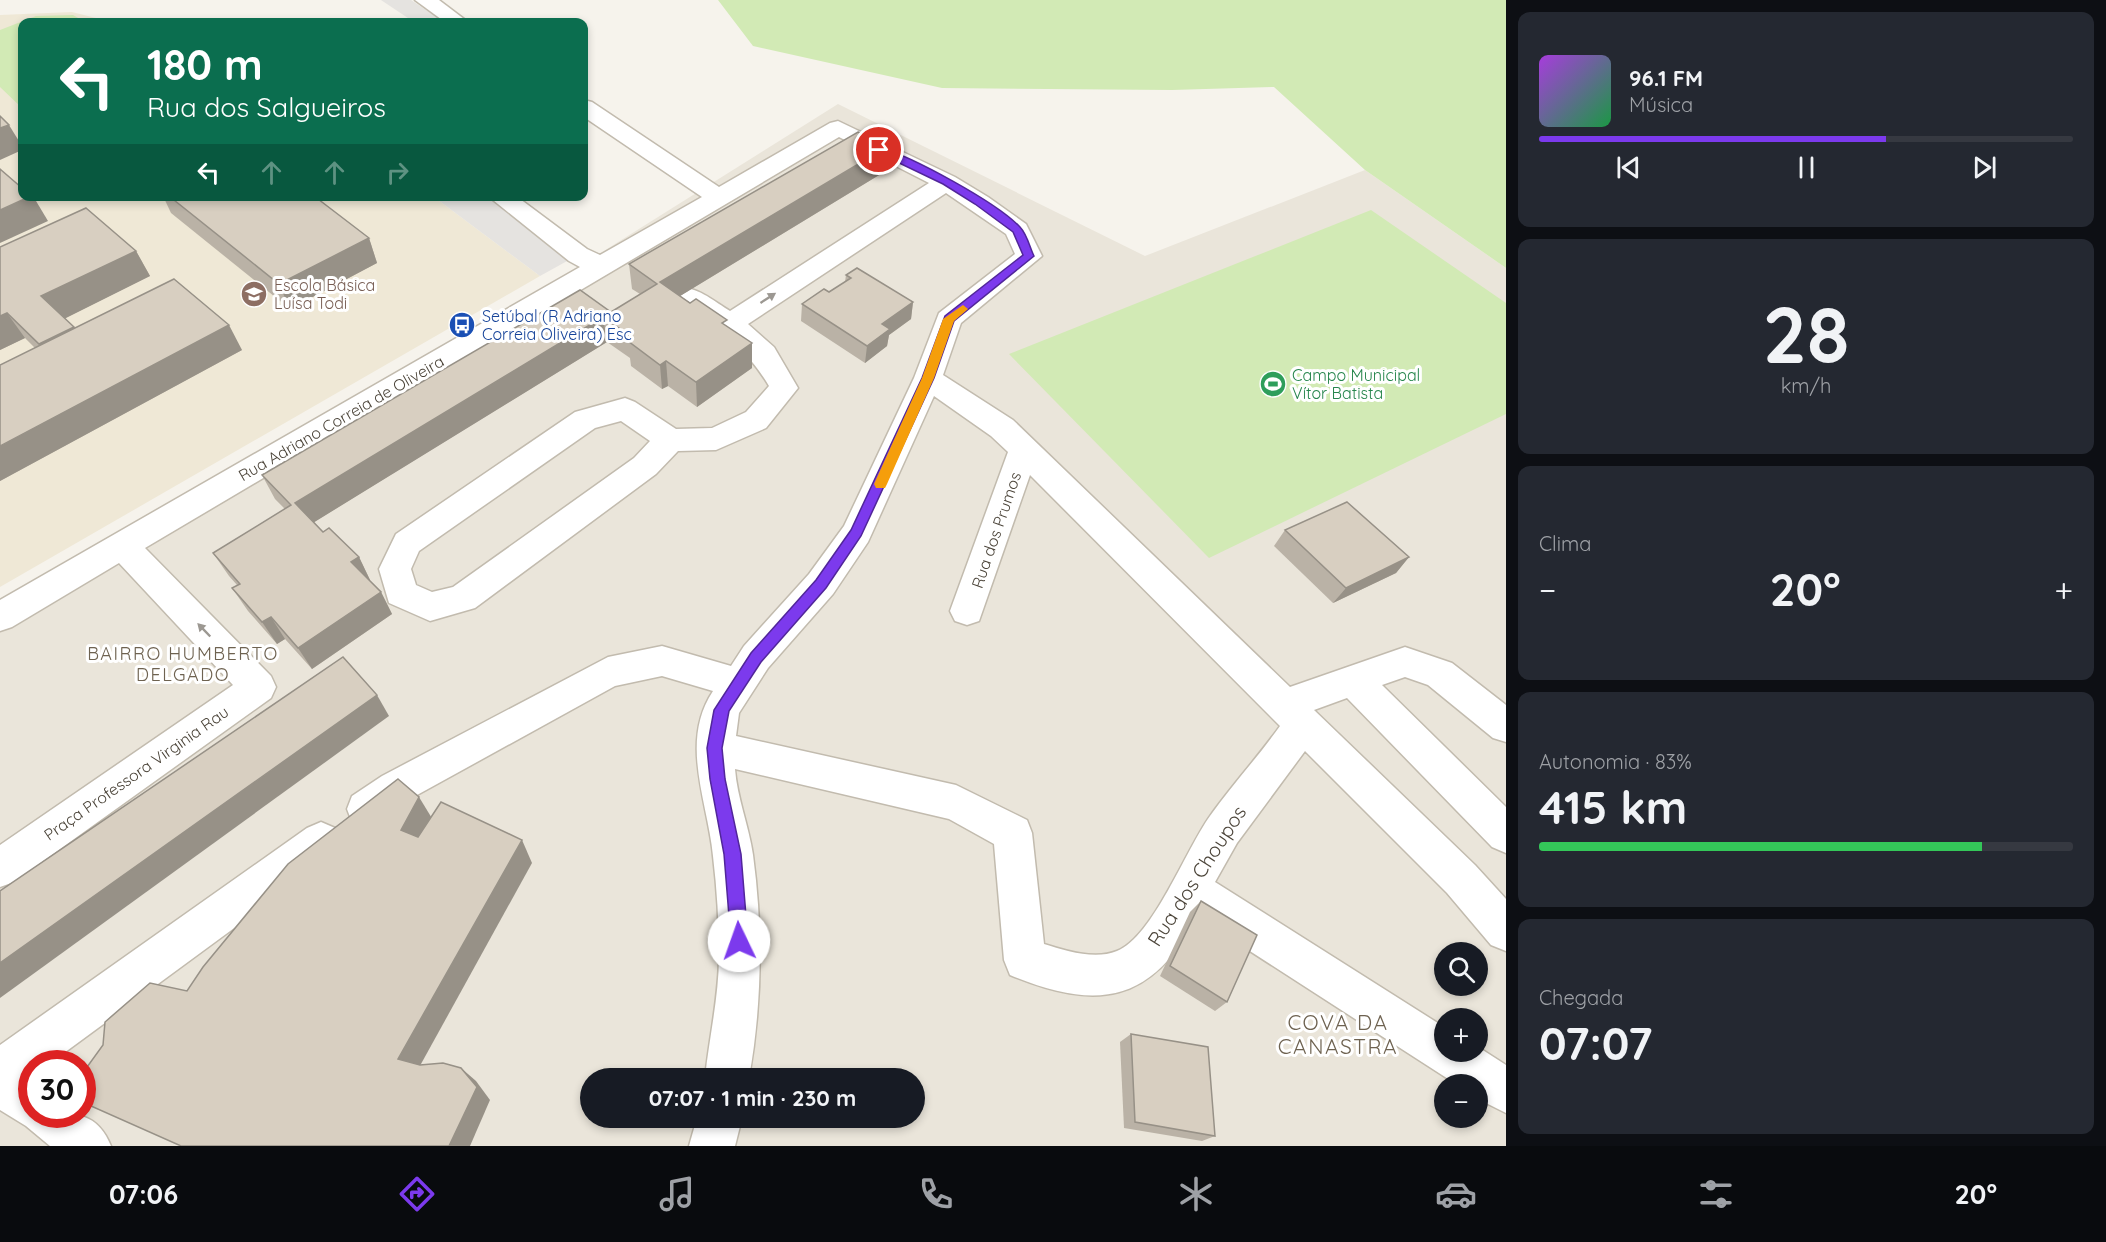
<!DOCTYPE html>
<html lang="pt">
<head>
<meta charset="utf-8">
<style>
	:root { --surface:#171b24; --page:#242831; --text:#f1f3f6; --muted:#9ea1a6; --line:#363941; --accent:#7c3aed }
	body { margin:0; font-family:Quicksand,sans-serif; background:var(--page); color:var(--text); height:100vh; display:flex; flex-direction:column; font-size:22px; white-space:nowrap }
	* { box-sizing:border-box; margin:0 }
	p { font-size:20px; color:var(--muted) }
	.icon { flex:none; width:33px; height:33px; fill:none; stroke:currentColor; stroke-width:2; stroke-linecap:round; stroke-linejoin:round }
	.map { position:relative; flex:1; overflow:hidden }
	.panel { display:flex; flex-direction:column; gap:12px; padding:12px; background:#0d0f14; width:600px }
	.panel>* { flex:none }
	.top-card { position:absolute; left:18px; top:18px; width:570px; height:183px; border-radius:12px; box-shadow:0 3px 9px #0003; background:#0b6e4f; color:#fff; overflow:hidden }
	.tools { position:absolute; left:1434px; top:942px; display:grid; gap:12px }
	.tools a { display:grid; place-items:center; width:54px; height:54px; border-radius:50%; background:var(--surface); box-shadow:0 3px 9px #0003; font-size:30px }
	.speed { position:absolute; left:18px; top:1050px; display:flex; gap:12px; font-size:30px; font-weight:700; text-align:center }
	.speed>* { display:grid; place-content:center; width:78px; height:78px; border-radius:50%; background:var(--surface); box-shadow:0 3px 9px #0003; line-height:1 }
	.speed .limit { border:9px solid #d22; background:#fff; color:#111 }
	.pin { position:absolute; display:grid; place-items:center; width:51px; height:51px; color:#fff; margin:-26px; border:3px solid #fff; border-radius:50%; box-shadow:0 2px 6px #0007 }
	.me { position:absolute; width:66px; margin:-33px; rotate:357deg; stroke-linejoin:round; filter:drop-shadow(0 0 4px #0008) }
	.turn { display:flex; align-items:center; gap:21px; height:126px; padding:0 30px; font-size:27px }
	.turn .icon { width:78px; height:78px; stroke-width:2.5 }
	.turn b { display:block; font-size:42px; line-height:51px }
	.lanes { display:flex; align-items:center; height:57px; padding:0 30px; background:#0003; justify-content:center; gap:30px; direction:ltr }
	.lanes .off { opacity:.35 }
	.big { font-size:45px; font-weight:800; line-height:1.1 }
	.panel .card { flex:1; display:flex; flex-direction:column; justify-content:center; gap:9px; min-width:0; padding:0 21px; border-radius:12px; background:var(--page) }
	.panel .dial { align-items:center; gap:0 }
	.dial b { font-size:78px; line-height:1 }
	.song { display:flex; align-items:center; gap:18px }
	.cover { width:72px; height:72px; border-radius:9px; background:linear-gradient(135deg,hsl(280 70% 55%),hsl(140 70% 35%)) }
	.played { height:6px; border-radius:3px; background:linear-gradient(90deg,var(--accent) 65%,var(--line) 65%) }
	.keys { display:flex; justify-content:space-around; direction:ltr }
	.heat { display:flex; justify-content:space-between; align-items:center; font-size:33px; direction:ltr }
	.charge { height:9px; border-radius:4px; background:linear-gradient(90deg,#34c759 83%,var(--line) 0) }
	.trip { position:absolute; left:580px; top:1068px; width:345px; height:60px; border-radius:30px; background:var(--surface); box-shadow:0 3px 9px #0003; font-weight:800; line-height:60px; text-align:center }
	.dock { display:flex; height:96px; justify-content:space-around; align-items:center; background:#090b0e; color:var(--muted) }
	.dock .icon { width:42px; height:42px }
	.dock .active { color:var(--accent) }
	.dock b { font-size:27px; color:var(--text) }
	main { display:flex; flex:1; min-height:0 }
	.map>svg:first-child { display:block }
	.residential { fill:#eae5da; fill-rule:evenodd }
	.education { fill:#efe8d6 }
	.green { fill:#d2eab5 }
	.parking { fill:#e5e3e0 }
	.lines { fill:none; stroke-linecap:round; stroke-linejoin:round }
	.minor-casing { stroke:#c2bbae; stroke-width:3 }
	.minor { fill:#fff; fill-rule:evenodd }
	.wall { fill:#bab2a6 }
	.shaded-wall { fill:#979187 }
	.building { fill:#d8cfc1; stroke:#979187; stroke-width:1.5 }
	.oneway { fill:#9c9892 }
	.route { fill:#7c3aed; stroke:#51269a; stroke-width:1.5 }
	.slow { fill:#f59e0b }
	.labels { text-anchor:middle; stroke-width:6; stroke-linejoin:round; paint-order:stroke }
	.education-label { font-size:16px; fill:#785e54; stroke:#fff; text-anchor:start }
	.transit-label { font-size:16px; fill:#164399; stroke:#fff; text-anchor:start }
	.leisure-label { font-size:16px; fill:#27864d; stroke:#fff; text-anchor:start }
	.street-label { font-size:16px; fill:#4b4439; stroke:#fff }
	.neighbourhood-label { font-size:18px; letter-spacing:1.5px; fill:#6e6250; stroke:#fff }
	.near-street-label { font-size:20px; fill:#4b4439; stroke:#fff }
	.near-neighbourhood-label { font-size:21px; letter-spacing:1.5px; fill:#6e6250; stroke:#fff }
</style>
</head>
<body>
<main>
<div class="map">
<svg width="1506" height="1146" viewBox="0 0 1506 1146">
	<rect width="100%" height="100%" fill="#f6f3ec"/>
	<path class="residential" d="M838 104 1145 256 1365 170 1506 268V1146H0V630ZM1444 952H1478V986H1444ZM1444 1018H1478V1052H1444ZM32 1064H82V1114H32ZM591 1078H915V1118H591ZM1444 1084H1478V1118H1444Z"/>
	<path class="education" d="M72 12 112 22H22V196L434 197 540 276 0 587V15Z"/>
	<g class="green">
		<path d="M718 0H1506V268L1365 170 1274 87 1172 90 942 88 753 46Z"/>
		<path d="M73 15 85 22H22V108L0 87V30L36 16Z"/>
		<path d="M1371 210 1506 303V414L1209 558 1009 354Z"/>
	</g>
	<g class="parking">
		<path d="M381 0H411L444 22H414Z"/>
		<path d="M434 197H500L578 255 540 276Z"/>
	</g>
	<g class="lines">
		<defs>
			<g id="minor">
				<path d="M415 0H439L468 22H445Z"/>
				<path d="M584 100 592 102 719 187 830 123 838 121 955 177 988 197 1026 224 1042 256 961 323 943 375 1013 420 1290 687 1405 647 1452 663 1506 705V742L1493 738 1428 685 1405 677 1382 685 1506 807V853L1492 847 1347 698 1314 710 1475 865 1506 899V951L1491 945 1447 893 1305 751 1237 843 1215 882 1444 1027V1052H1478V1047L1506 1065V1113L1478 1099V1084H1456L1197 917C1151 1004 1097 1011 1010 975L1004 960 994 844 949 819 735 769C737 798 749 826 753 855 763 929 762 1005 749 1078H705C709 1038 719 997 719 956 719 923 717 889 713 856 708 802 679 742 713 691L662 676 615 686 408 800 380 822 366 827 352 822 347 809 352 796 382 776 608 657 662 646 731 666 744 646 809 574 844 526 914 378 939 313 1015 254 1006 234 946 193 748 324 774 347 798 388 766 428 716 450 678 451 656 474 475 608 430 621 389 603 379 569 396 534 575 412 625 398 635 402 676 429 712 428 746 412 769 386C743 343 716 327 674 301L670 295 674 289C694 283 713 301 730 311L929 183 839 137 145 548 271 676 276 687 271 698 14 882 0 887V845L233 685 119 563 12 627 0 631V600L580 267 569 261 488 196H516L587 249 600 255 702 197 584 117ZM934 396 991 436 1008 452 950 611 955 621 967 625 979 621 1030 475 1280 726C1258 757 1232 785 1210 816 1186 849 1153 937 1117 951 1095 960 1066 951 1044 944L1032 833 1027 820 956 785 736 736 739 713 768 668 833 594 868 542ZM621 421 650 441 634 458 453 587 432 592 416 585 411 569 419 551 595 428Z"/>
				<path d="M321 822 335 828 341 841 335 854 49 1064H32V1114C68 1114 95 1107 111 1146H50L26 1126 0 1110V1045L307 828Z"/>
				<path d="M697 1118H742L735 1146H689Z"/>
			</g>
		</defs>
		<use href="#minor" class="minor-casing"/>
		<use href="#minor" class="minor"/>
	</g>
	<g class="wall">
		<path d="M884 172 680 296 727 326 752 368 697 407 668 386 662 389 631 366 630 358 607 342 314 522 323 532 359 557 370 580V581L381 592 392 614 312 669 285 639 277 644 248 611 232 588 237 585 229 576 213 553 285 509 275 499 262 475 611 312 640 294 632 289 629 264Z"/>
		<path d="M163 196H314L369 238 377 263 290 309 171 213Z"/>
		<path d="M0 247 136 251 150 276 65 318 75 328 242 350 0 481V365L35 348 25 338 0 350Z"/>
		<path d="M846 275 913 302 911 319 889 335 887 346 865 363 801 321 802 304 829 292 845 282Z"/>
		<path d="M1285 530 1409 557 1396 573 1333 603 1274 546Z"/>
		<path d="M1201 901 1227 1002 1215 1011 1160 976 1190 912Z"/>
		<path d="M1131 1034 1215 1136 1202 1141 1124 1128 1120 1042Z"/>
	</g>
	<g class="shaded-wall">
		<path d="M9 125 22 146V150L0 160V128Z"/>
		<path d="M887 147 884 172 662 307 660 282Z"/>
		<path d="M31 196H33L48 221 0 243V210Z"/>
		<path d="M369 238 377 263 290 309 279 284Z"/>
		<path d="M136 251 150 276 58 322 41 296Z"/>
		<path d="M913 302 911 319 889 335 887 346 865 363 867 346 882 324Z"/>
		<path d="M7 313 25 338 0 350V316Z"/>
		<path d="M603 317 607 342 308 526 295 503Z"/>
		<path d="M229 325 242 350 0 481V446Z"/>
		<path d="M74 327 91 351 57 369 39 344Z"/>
		<path d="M752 343V368L697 407 696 382Z"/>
		<path d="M666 361 668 386 662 389 660 365Z"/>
		<path d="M359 557 370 580 363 585 351 562Z"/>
		<path d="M1409 557 1396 573 1333 603 1346 588Z"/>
		<path d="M381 592 392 614 312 669 298 648Z"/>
		<path d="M271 617 285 639 277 644 262 622Z"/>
		<path d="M377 695 389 716 0 998V963Z"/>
		<path d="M419 797 433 820 416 853 401 830Z"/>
		<path d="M522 840 532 863 416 1073 398 1059Z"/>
		<path d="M461 1068 476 1081 490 1100 470 1146H449Z"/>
	</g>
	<g class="building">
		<path d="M0 116 9 125 0 128Z"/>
		<path d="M858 132 887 147 660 282 690 303 696 299 727 320 722 323 752 343 696 382 666 361 660 365 628 341 633 338 603 317 295 503 323 532 329 528 359 557 351 562 381 592 298 648 271 617 262 622 232 588 240 584 213 553 291 505 262 475 580 290 611 312 657 284 629 264Z"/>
		<path d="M0 169 22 188V196H31L0 210Z"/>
		<path d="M169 196H314L369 238 279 284Z"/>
		<path d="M86 208 136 251 41 296 74 327 39 344 7 313 0 316V247Z"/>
		<path d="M857 268 913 302 882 324 890 329 867 346 802 304 824 289 829 292 851 278 846 275Z"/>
		<path d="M174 279 229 325 0 446V365Z"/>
		<path d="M1347 502 1409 557 1346 588 1285 530Z"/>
		<path d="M343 657 377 695 0 963V891Z"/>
		<path d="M398 779 419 797 401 830 418 837 441 802 522 840 398 1059 420 1065 443 1063 461 1068 477 1087 449 1146H181L82 1102V1074L103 1045 105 1022 150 983 187 991 203 967 288 864Z"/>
		<path d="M1201 901 1257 935 1227 1002 1170 966Z"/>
		<path d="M1131 1034 1208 1047 1215 1136 1135 1122Z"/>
	</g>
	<defs><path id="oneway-solid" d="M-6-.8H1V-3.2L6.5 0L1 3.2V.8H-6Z" transform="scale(1.5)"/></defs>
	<g class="oneway">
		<use href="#oneway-solid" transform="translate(768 298) rotate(-33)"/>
		<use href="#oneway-solid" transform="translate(204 630) rotate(-134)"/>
	</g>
	<path class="route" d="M879 147C913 157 996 202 1020 227 1027 234 1030 248 1034 256L954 321 934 378 861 536 826 588 761 662 729 711 722 748 725 779 741 854 748 941 745 947 739 949 733 947 731 941 724 854 710 779 707 748 714 710 751 653 816 580 851 530 922 378 945 316 1023 255 1013 232 975 204 943 184 876 152 874 150Z"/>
	<path class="slow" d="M963 305 968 309 954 321 934 378 887 484 885 488H876L874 484 922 378 943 319Z"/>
	<defs>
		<symbol id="school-disc" viewBox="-11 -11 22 22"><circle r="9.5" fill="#8d6e63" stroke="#fff"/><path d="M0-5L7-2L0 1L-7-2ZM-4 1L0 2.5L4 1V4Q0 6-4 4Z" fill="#fff"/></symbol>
		<symbol id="bus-disc" viewBox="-11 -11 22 22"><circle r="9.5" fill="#1a4fb4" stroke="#fff"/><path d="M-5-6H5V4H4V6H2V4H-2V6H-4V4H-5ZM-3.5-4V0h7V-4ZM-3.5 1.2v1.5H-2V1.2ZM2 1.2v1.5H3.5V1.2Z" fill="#fff"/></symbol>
		<symbol id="stadium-disc" viewBox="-11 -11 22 22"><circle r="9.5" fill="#2e9e5b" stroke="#fff"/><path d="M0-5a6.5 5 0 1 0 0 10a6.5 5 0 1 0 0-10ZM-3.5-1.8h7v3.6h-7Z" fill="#fff"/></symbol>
	</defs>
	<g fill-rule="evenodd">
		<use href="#school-disc" x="239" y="279" width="30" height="30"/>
		<use href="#bus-disc" x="447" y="310" width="30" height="30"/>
		<use href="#stadium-disc" x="1258" y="369" width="30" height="30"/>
	</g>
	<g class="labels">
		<g class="education-label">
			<text x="274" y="291">Escola Básica<tspan x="274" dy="18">Luísa Todi</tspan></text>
		</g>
		<g class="transit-label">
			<text x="482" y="322">Setúbal (R Adriano<tspan x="482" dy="18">Correia Oliveira) Esc</tspan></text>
		</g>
		<g class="leisure-label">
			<text x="1292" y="381">Campo Municipal<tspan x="1292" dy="18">Vítor Batista</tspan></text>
		</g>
		<g class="street-label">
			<text transform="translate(341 418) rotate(-30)" y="6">Rua Adriano Correia de Oliveira</text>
			<text transform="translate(996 530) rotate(-71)" y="6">Rua dos Prumos</text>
			<text transform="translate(136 773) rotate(-35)" y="6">Praça Professora Virginia Rau</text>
		</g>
		<g class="neighbourhood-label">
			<text x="183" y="660">BAIRRO HUMBERTO<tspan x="183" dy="21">DELGADO</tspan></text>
		</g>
		<g class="near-street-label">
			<text transform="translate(1197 876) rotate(-57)" y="7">Rua dos Choupos</text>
		</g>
		<g class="near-neighbourhood-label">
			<text x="1338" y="1030">COVA DA<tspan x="1338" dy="24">CANASTRA</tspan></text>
		</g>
	</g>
</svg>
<div class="tools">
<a><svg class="icon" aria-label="search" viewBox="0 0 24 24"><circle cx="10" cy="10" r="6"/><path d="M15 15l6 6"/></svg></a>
<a>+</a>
<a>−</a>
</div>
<div class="speed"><div class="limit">30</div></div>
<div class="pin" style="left:879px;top:150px;background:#d93025"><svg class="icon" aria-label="arrive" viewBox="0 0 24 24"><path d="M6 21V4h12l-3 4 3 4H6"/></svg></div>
<svg class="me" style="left:739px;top:941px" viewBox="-20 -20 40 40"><circle r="19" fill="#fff"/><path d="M0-13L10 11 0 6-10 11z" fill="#7c3aed"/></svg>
<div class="trip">07:07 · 1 min · 230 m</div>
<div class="top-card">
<div class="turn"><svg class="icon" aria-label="left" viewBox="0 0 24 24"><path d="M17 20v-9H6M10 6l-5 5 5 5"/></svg><div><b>180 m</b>Rua dos Salgueiros</div></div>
<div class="lanes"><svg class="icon" aria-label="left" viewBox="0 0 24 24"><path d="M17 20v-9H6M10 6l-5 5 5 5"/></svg><svg class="icon off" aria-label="ahead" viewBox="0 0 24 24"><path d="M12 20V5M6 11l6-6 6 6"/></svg><svg class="icon off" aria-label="ahead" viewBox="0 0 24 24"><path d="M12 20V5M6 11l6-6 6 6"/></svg><svg class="icon off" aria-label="right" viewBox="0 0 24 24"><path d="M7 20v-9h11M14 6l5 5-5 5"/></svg></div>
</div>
</div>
<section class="panel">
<div class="card">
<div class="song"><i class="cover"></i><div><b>96.1 FM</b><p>Música</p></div></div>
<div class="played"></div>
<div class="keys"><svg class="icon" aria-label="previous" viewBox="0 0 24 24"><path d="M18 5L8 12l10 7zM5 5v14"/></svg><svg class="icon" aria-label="pause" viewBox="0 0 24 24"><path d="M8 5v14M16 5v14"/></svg><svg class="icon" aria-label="next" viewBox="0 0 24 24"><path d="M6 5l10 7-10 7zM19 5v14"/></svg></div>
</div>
<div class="card dial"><b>28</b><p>km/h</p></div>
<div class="card"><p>Clima</p>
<div class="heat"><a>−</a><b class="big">20°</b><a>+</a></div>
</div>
<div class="card"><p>Autonomia · 83%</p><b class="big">415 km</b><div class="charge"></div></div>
<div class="card"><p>Chegada</p><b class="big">07:07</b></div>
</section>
</main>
<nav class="dock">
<b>07:06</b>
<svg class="icon active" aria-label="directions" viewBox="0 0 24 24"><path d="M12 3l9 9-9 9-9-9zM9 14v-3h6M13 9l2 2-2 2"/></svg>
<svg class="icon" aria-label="music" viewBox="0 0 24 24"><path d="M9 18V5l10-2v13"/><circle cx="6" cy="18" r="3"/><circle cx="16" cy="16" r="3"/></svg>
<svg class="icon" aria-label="phone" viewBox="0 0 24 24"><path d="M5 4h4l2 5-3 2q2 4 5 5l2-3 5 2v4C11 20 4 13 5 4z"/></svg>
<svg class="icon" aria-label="climate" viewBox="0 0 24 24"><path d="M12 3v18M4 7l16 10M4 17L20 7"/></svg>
<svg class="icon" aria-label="car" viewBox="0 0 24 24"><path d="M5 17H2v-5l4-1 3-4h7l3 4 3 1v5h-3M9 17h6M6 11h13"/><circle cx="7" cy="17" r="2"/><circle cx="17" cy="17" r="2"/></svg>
<svg class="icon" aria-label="filters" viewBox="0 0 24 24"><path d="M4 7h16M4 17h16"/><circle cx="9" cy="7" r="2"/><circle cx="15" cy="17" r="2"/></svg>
<b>20°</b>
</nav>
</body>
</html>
